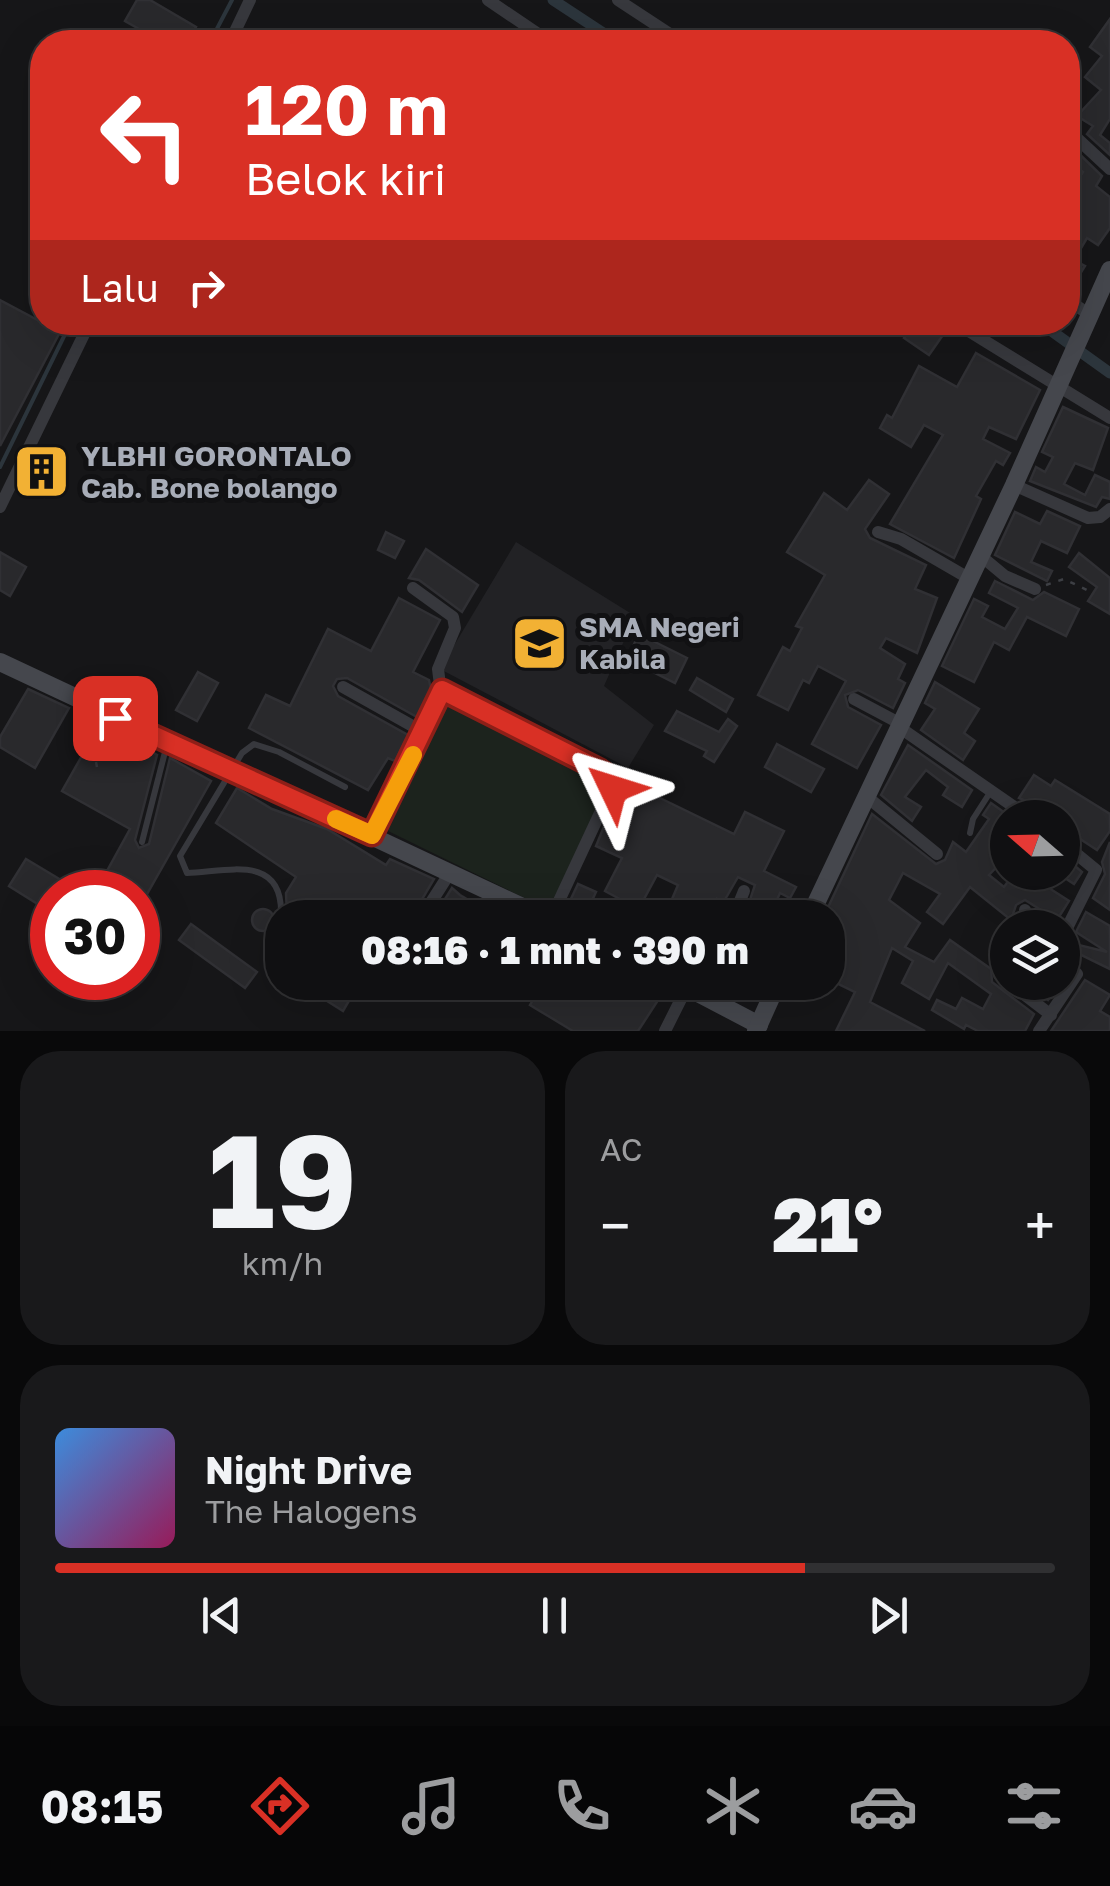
<!DOCTYPE html>
<html lang="id">
<head>
<meta charset="utf-8">
<style>
	:root { --surface:#101012; --page:#19191b; --text:#f1f3f6; --muted:#9c9d9f; --line:#303032; --accent:#d93025 }
	body { margin:0; font-family:"Golos Text",sans-serif; background:var(--page); color:var(--text); height:100vh; display:flex; flex-direction:column; font-size:38px; white-space:nowrap }
	* { box-sizing:border-box; margin:0 }
	p { font-size:32px; color:var(--muted) }
	.icon { flex:none; width:55px; height:55px; fill:none; stroke:currentColor; stroke-width:2; stroke-linecap:round; stroke-linejoin:round }
	.map { position:relative; height:1031px; overflow:hidden }
	.drawer { display:flex; flex-direction:column; gap:20px; padding:20px; background:#09090a; flex:1 }
	.drawer>* { flex:none }
	.banner { position:absolute; left:30px; top:30px; width:1050px; height:305px; border-radius:40px; box-shadow:0 10px 40px #0002,0 0 0 2px var(--line); background:#d93025; color:#fff; overflow:hidden }
	.needle { width:65px; rotate:290deg }
	.tools { position:absolute; left:990px; top:800px; display:grid; gap:20px }
	.tools a { display:grid; place-items:center; width:90px; height:90px; border-radius:50%; background:var(--surface); box-shadow:0 10px 40px #0002,0 0 0 2px var(--line); font-size:50px }
	.speed { position:absolute; left:30px; top:870px; display:flex; gap:20px; font-size:50px; font-weight:700; text-align:center }
	.speed>* { display:grid; place-content:center; width:130px; height:130px; border-radius:50%; background:var(--surface); box-shadow:0 10px 40px #0002,0 0 0 2px var(--line); line-height:1 }
	.speed .limit { border:15px solid #d22; background:#fff; color:#111 }
	.pin { position:absolute; display:grid; place-items:center; width:85px; height:85px; color:#fff; margin:-42px; border-radius:20px; box-shadow:0 5px 15px #0006 }
	.me { position:absolute; width:110px; margin:-55px; rotate:311deg; stroke-linejoin:round; filter:drop-shadow(0 0 8px #0008) }
	.turn { display:flex; align-items:center; gap:35px; height:210px; padding:0 50px; font-size:45px }
	.turn .icon { width:130px; height:130px; stroke-width:2.5 }
	.turn b { display:block; font-size:70px; line-height:85px }
	.then { display:flex; align-items:center; height:95px; padding:0 50px; background:#0003; gap:20px; font-size:38px }
	.big { font-size:75px; font-weight:800; line-height:1.1 }
	.drawer .widget { flex:1; display:flex; flex-direction:column; justify-content:center; gap:15px; min-width:0; padding:0 35px; border-radius:40px; background:var(--page) }
	.drawer .dial { align-items:center; gap:0 }
	.dial b { font-size:130px; line-height:1 }
	.song { display:flex; align-items:center; gap:30px }
	.cover { width:120px; height:120px; border-radius:15px; background:linear-gradient(135deg,hsl(210 70% 55%),hsl(330 70% 35%)) }
	.played { height:10px; border-radius:5px; background:linear-gradient(90deg,var(--accent) 75%,var(--line) 75%) }
	.keys { display:flex; justify-content:space-around; direction:ltr }
	.heat { display:flex; justify-content:space-between; align-items:center; font-size:55px; direction:ltr }
	.drawer .tiles { flex:1; display:grid; gap:20px; grid-template-columns:1fr 1fr }
	.widget:last-child { grid-column:span 2 }
	.trip { position:absolute; left:265px; top:900px; width:580px; height:100px; border-radius:40px; background:var(--surface); box-shadow:0 10px 40px #0002,0 0 0 2px var(--line); font-weight:800; line-height:100px; text-align:center }
	.dock { display:flex; height:160px; justify-content:space-around; align-items:center; background:#060607; color:var(--muted) }
	.dock .icon { width:70px; height:70px }
	.dock .selected { color:var(--accent) }
	.dock b { font-size:45px; color:var(--text) }
	.map>svg:first-child { display:block }
	.built { fill:#222225 }
	.green { fill:#1c231d }
	.lines { fill:none; stroke-linecap:round; stroke-linejoin:round }
	.stream { stroke:#2c353c; stroke-width:4 }
	.canal { stroke:#2c353c; stroke-width:11 }
	.building { fill:#29292c; stroke:#303034; stroke-width:2.5 }
	.path { stroke:#3d3f44; stroke-width:2.5; stroke-dasharray:5 8; stroke-linecap:butt }
	.service { stroke:#37383d; stroke-width:6 }
	.minor { stroke:#37383d; stroke-width:12 }
	.secondary { stroke:#45474d; stroke-width:18 }
	.route-casing { stroke:#8d1f18; stroke-width:25 }
	.route { stroke:#d93025; stroke-width:18 }
	.slow { stroke:#f59e0b; stroke-width:18 }
	.labels { text-anchor:middle; stroke-width:10; stroke-linejoin:round; paint-order:stroke }
	.poi-label { font-size:28px; font-weight:bold; fill:#a8adb8; stroke:#111113; text-anchor:start }
</style>
</head>
<body>
<div class="map">
<svg width="1110" height="1031" viewBox="0 0 1110 1031">
	<rect width="100%" height="100%" fill="#161618"/>
	<path class="built" d="M516 542 635 616 604 686 654 725 628 768 440 669Z"/>
	<path class="green" d="M449 691 612 775 551 911 380 827Z"/>
	<g class="lines">
		<g class="stream">
			<path d="M210 42 232 0"/>
			<path d="M0 467 71 322"/>
		</g>
		<g class="canal">
			<path d="M553 0 617 42"/>
			<path d="M1039 322 1110 373"/>
		</g>
	</g>
	<g class="building">
		<path d="M137 0H150L196 27 187 42H162L125 21Z"/>
		<path d="M1110 19V119L1100 135 1110 143V155L1087 134 1093 126 1077 116 1101 90 1085 77 1102 56 1090 47Z"/>
		<path d="M1068 143 1102 176 1096 186 1110 197V228L1098 245 1087 238 1074 260 1085 266 1070 290 1068 195 1083 172 1068 160Z"/>
		<path d="M0 300 60 332 0 446Z"/>
		<path d="M915 322H931L945 332 929 355 904 338Z"/>
		<path d="M976 353 1040 390 1016 439 989 427 983 439 1010 453 1003 465 996 461 976 496 981 499 954 558 890 524 943 435 924 425 911 447 880 428 887 415 892 418 919 366 957 387Z"/>
		<path d="M1063 407 1108 428 1093 470 1075 463 1064 484 1085 495 1095 475 1110 482V499L1102 497 1096 507 1030 481 1036 467 1045 472 1053 457 1042 452Z"/>
		<path d="M40 447 65 463 44 497 22 484Z"/>
		<path d="M869 480 889 494 865 529 870 538 926 565 915 589 937 598 917 653 886 638 880 648 905 664 898 679 905 683 893 708 858 690 845 695 848 707 881 725 857 768 812 744 846 681 818 666 809 683 803 680 788 710 758 695 783 647 790 651 802 628 796 626 825 575 787 552 824 493 847 510Z"/>
		<path d="M1047 511 1080 526 1067 553 1041 541 1031 562 1052 571 1047 581 995 555 1015 512 1040 524Z"/>
		<path d="M386 532 404 541 395 558 378 550Z"/>
		<path d="M426 549 478 585 462 612 419 580 409 578Z"/>
		<path d="M0 552 26 567 10 596 0 590Z"/>
		<path d="M1079 553 1110 578V614L1088 601 1097 587 1069 567Z"/>
		<path d="M995 581 1033 600 1044 592 1079 609 1066 636 1027 617 1009 650 994 642 974 682 942 666 974 599 988 606 982 617 1005 629 1018 608 989 593Z"/>
		<path d="M399 598 440 620 413 672 429 680 431 690 417 717 347 678 337 679 333 686 338 696 408 735 395 761 388 758 368 790 249 728 266 695 290 706 328 629 371 651Z"/>
		<path d="M639 634 687 658 675 683 627 659Z"/>
		<path d="M198 672 218 683 197 721 176 710Z"/>
		<path d="M697 678 733 699 726 712 690 690Z"/>
		<path d="M935 682 979 709 964 733 975 741 963 760 921 730 935 709 925 703Z"/>
		<path d="M28 689 69 708 35 768 0 747V737Z"/>
		<path d="M677 711 719 732 728 719 737 726 714 762 704 756 707 751 665 731Z"/>
		<path d="M100 724 157 755 135 840 139 848 149 844 170 758 211 781 138 910V892H124L102 880 130 829 62 791Z"/>
		<path d="M777 744 824 769 811 792 765 767Z"/>
		<path d="M908 745 972 790 962 807 943 795 948 787 926 770 905 797 921 807 912 821 881 795Z"/>
		<path d="M1034 775 1051 786 1055 780 1110 814V831L1097 850 1062 827V818L1019 798Z"/>
		<path d="M623 780 734 834 745 812 784 831 764 871 796 887 790 898 780 893 769 918H744L755 885 738 877 723 903 717 899 709 918H682L667 911 678 885 657 875 643 901 660 914 655 918 605 891 622 858 596 846Z"/>
		<path d="M237 788 272 809 327 829 386 865 390 859 434 879 411 918H370L352 904 344 918 287 916 286 893 296 877 216 823Z"/>
		<path d="M991 803 1012 818H1008V855L989 875 1004 887 1015 872H1044L1038 881 1069 901 1057 920 1025 900 1016 905 1011 920 970 887 943 924 927 912 940 894 903 873 889 900 920 923 905 947 934 962 950 940 991 969 992 982 1034 1014 1025 1031H978L966 1025 964 1029 932 1010 937 1000 956 1009 962 998 983 1009 991 994 948 963 929 999 902 983 913 961 892 948 870 1002 925 1031H836L855 992 828 979V918L824 916 872 814 936 864 945 860 953 842 966 852 989 819 983 815Z"/>
		<path d="M1110 842V910L1093 898 1105 874 1102 862Z"/>
		<path d="M1062 855 1082 872 1074 884 1062 876Z"/>
		<path d="M26 859 81 892H52V913L9 886Z"/>
		<path d="M578 884 596 892 590 905 622 918H562Z"/>
		<path d="M452 888 460 895 499 918H433Z"/>
		<circle cx="263" cy="920" r="11"/>
		<path d="M1086 912 1110 926V969L1065 947 1071 943 1107 952 1076 932Z"/>
		<path d="M191 924 257 972 245 988 179 940Z"/>
		<path d="M1085 980 1110 995 1100 1011 1110 1017V1031H1051Z"/>
		<path d="M297 982H360L343 1011Z"/>
		<path d="M474 982H660L666 988 638 1031H573L530 1005 534 998 508 983 500 997Z"/>
		<path d="M1025 982H1051L1057 986 1048 1000Z"/>
	</g>
	<g class="lines">
		<g class="path">
			<path d="M1046 585 1064 579 1089 591"/>
			<path d="M97 767 95 757 109 728"/>
		</g>
		<g class="service">
			<path d="M970 833 973 819 991 791"/>
			<path d="M142 842 167 744"/>
			<path d="M281 913C282 853 225 872 187 873L180 856 242 753 254 744 279 752 345 787"/>
		</g>
		<g class="minor">
			<path d="M488 0 550 42"/>
			<path d="M618 0 682 42"/>
			<path d="M230 42 250 0"/>
			<path d="M1068 130 1110 169"/>
			<path d="M1068 300 1090 315"/>
			<path d="M954 322 1110 418"/>
			<path d="M1014 485 1088 518 1100 517 1110 509"/>
			<path d="M0 507 90 322"/>
			<path d="M878 532 901 539 970 579"/>
			<path d="M981 556 1005 576 1035 589"/>
			<path d="M343 687 425 733"/>
			<path d="M442 690 601 770 614 783 551 918"/>
			<path d="M854 699 901 724"/>
			<path d="M899 727 1030 818"/>
			<path d="M866 796 937 854"/>
			<path d="M373 835 441 693 438 669 455 628 453 617 413 588"/>
			<path d="M1062 842 1096 870 1062 938"/>
			<path d="M1025 910 1033 928"/>
			<path d="M421 918 451 871"/>
			<path d="M733 918 744 891"/>
			<path d="M999 975 1051 1015"/>
			<path d="M665 1031 687 987"/>
			<path d="M1039 1031 1077 974 1062 957"/>
		</g>
		<g class="secondary">
			<path d="M0 662 546 918"/>
			<path d="M809 918 1014 485 1110 270"/>
			<path d="M677 982 759 1025"/>
			<path d="M756 1031 778 982"/>
		</g>
	</g>
	<g class="lines">
		<defs>
			<path id="route" d="M115 718 372 835 442 690 600 770 611 778 613 789"/>
		</defs>
		<use href="#route" class="route-casing"/>
		<use href="#route" class="route"/>
		<path class="slow" d="M336 819 372 835 413 755"/>
	</g>
	<defs>
		<symbol id="building-square" viewBox="-11 -11 22 22"><rect x="-9" y="-9" width="18" height="18" rx="4" fill="#f2b134" stroke="#111113"/><path d="M-4-6H4V6H1V3H-1V6H-4ZM-2.5-4.3h1.7v1.8h-1.7ZM.8-4.3h1.7v1.8H.8ZM-2.5-1h1.7V.8h-1.7ZM.8-1h1.7V.8H.8Z" fill="#111"/></symbol>
		<symbol id="school-square" viewBox="-11 -11 22 22"><rect x="-9" y="-9" width="18" height="18" rx="4" fill="#f2b134" stroke="#111113"/><path d="M0-5L7-2L0 1L-7-2ZM-4 1L0 2.5L4 1V4Q0 6-4 4Z" fill="#111"/></symbol>
	</defs>
	<g fill-rule="evenodd">
		<use href="#building-square" x="10" y="440" width="63" height="63"/>
		<use href="#school-square" x="508" y="612" width="63" height="63"/>
	</g>
	<g class="labels">
		<g class="poi-label">
			<text x="81" y="466">YLBHI GORONTALO<tspan x="81" dy="32">Cab. Bone bolango</tspan></text>
			<text x="579" y="637">SMA Negeri<tspan x="579" dy="32">Kabila</tspan></text>
		</g>
	</g>
</svg>
<div class="tools">
<a><svg class="needle" viewBox="-14 -14 28 28"><path d="M0-13l5 13h-10z" fill="#e53935"/><path d="M0 13l5-13h-10z" fill="#9c9d9f"/></svg></a>
<a><svg class="icon" aria-label="layers" viewBox="0 0 24 24"><path d="M12 4l9 5-9 5-9-5zM3 14l9 5 9-5"/></svg></a>
</div>
<div class="speed"><div class="limit">30</div></div>
<div class="pin" style="left:115px;top:718px;background:#d93025"><svg class="icon" aria-label="arrive" viewBox="0 0 24 24"><path d="M6 21V4h12l-3 4 3 4H6"/></svg></div>
<svg class="me" style="left:613px;top:789px" viewBox="-20 -20 40 40"><path d="M0-17L14 15 0 8-14 15z" fill="#d93025" stroke="#fff" stroke-width="4"/></svg>
<div class="trip">08:16 · 1 mnt · 390 m</div>
<div class="banner">
<div class="turn"><svg class="icon" aria-label="left" viewBox="0 0 24 24"><path d="M17 20v-9H6M10 6l-5 5 5 5"/></svg><div><b>120 m</b>Belok kiri</div></div>
<div class="then">Lalu<svg class="icon" aria-label="right" viewBox="0 0 24 24"><path d="M7 20v-9h11M14 6l5 5-5 5"/></svg></div>
</div>
</div>
<section class="drawer">
<div class="tiles">
<div class="widget dial"><b>19</b><p>km/h</p></div>
<div class="widget"><p>AC</p>
<div class="heat"><a>−</a><b class="big">21°</b><a>+</a></div>
</div>
<div class="widget">
<div class="song"><i class="cover"></i><div><b>Night Drive</b><p>The Halogens</p></div></div>
<div class="played"></div>
<div class="keys"><svg class="icon" aria-label="previous" viewBox="0 0 24 24"><path d="M18 5L8 12l10 7zM5 5v14"/></svg><svg class="icon" aria-label="pause" viewBox="0 0 24 24"><path d="M8 5v14M16 5v14"/></svg><svg class="icon" aria-label="next" viewBox="0 0 24 24"><path d="M6 5l10 7-10 7zM19 5v14"/></svg></div>
</div>
</div>
</section>
<nav class="dock">
<b>08:15</b>
<svg class="icon selected" aria-label="directions" viewBox="0 0 24 24"><path d="M12 3l9 9-9 9-9-9zM9 14v-3h6M13 9l2 2-2 2"/></svg>
<svg class="icon" aria-label="music" viewBox="0 0 24 24"><path d="M9 18V5l10-2v13"/><circle cx="6" cy="18" r="3"/><circle cx="16" cy="16" r="3"/></svg>
<svg class="icon" aria-label="phone" viewBox="0 0 24 24"><path d="M5 4h4l2 5-3 2q2 4 5 5l2-3 5 2v4C11 20 4 13 5 4z"/></svg>
<svg class="icon" aria-label="climate" viewBox="0 0 24 24"><path d="M12 3v18M4 7l16 10M4 17L20 7"/></svg>
<svg class="icon" aria-label="car" viewBox="0 0 24 24"><path d="M5 17H2v-5l4-1 3-4h7l3 4 3 1v5h-3M9 17h6M6 11h13"/><circle cx="7" cy="17" r="2"/><circle cx="17" cy="17" r="2"/></svg>
<svg class="icon" aria-label="filters" viewBox="0 0 24 24"><path d="M4 7h16M4 17h16"/><circle cx="9" cy="7" r="2"/><circle cx="15" cy="17" r="2"/></svg>
</nav>
</body>
</html>
